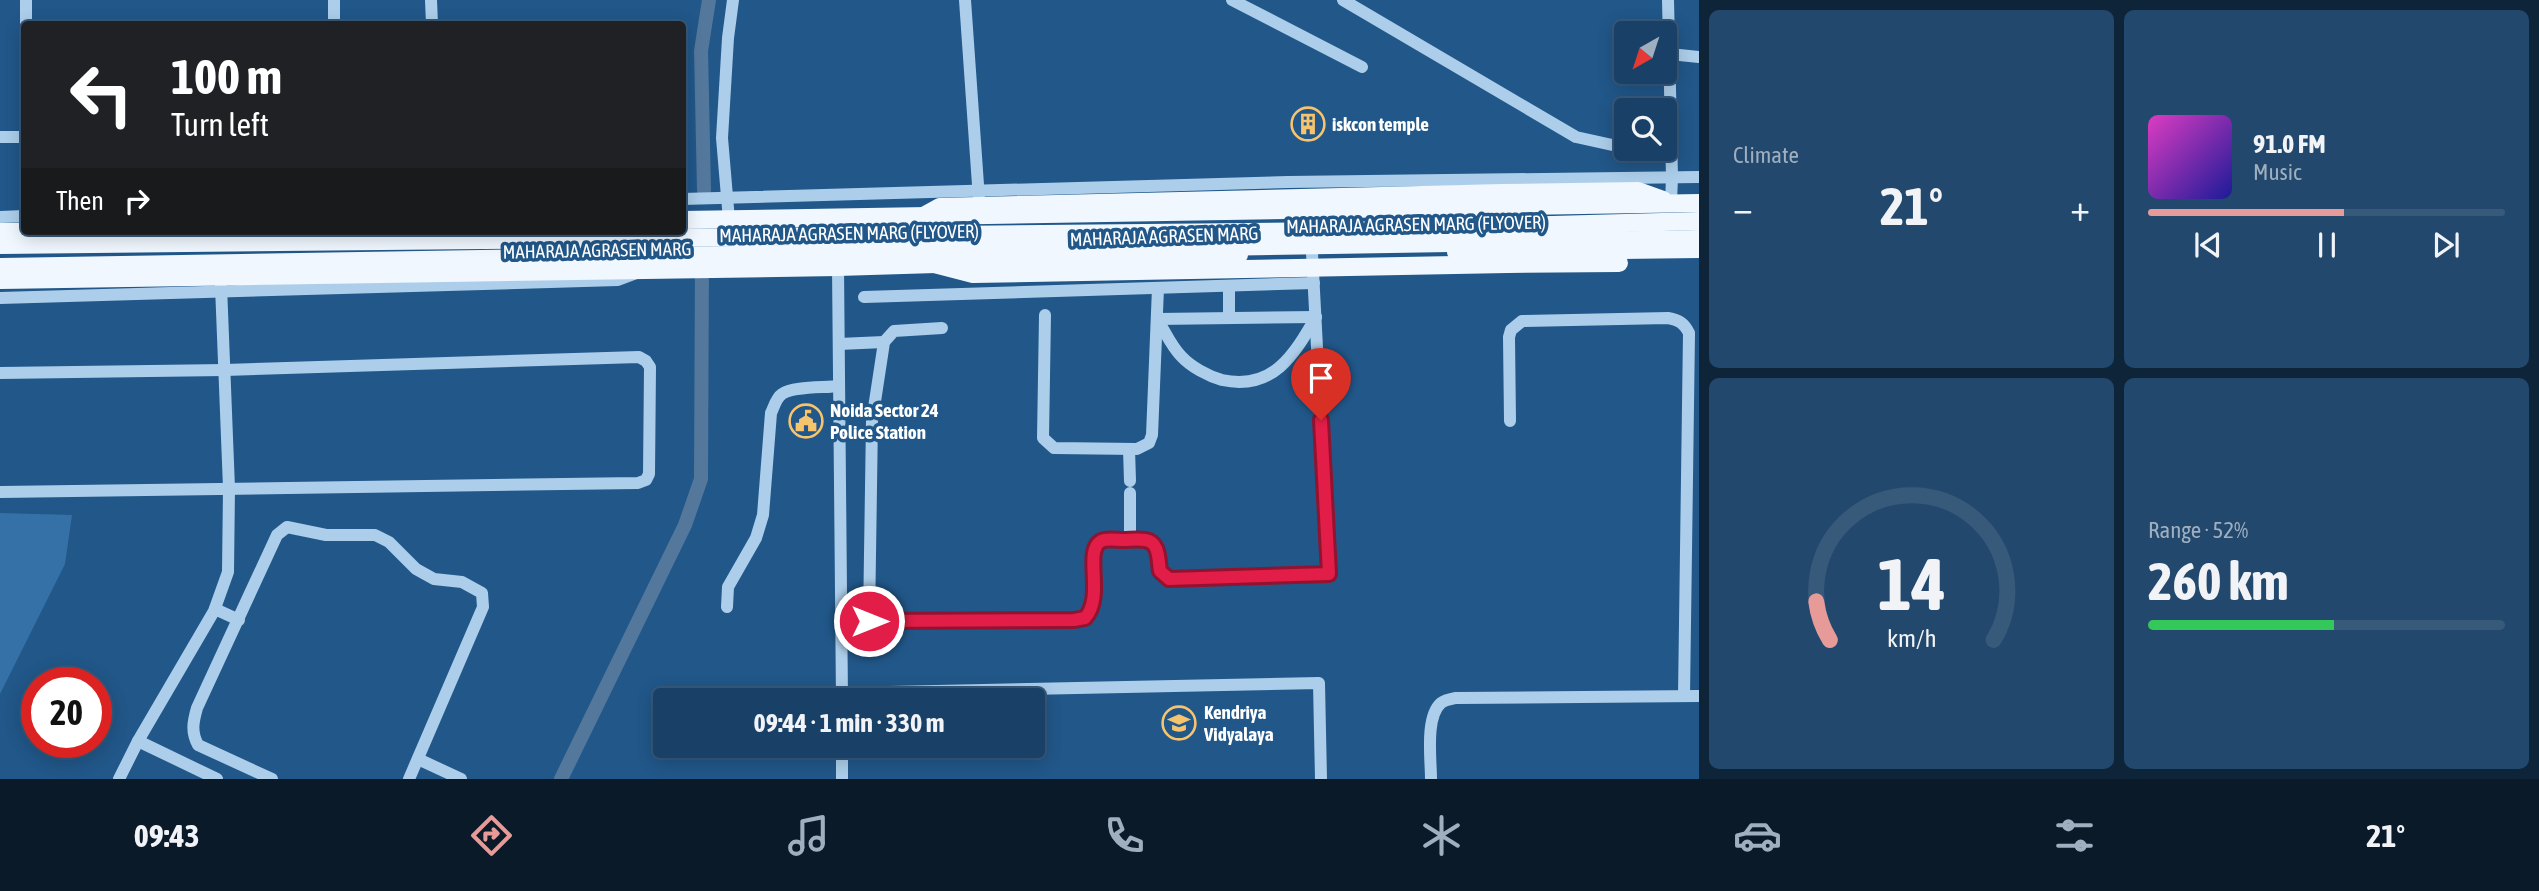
<!DOCTYPE html>
<html lang="en">
<head>
<meta charset="utf-8">
<style>
	:root { --surface:#194167; --page:#22486d; --text:#f1f3f6; --muted:#9fafc0; --line:#375a7b; --accent:#e69b98 }
	body { margin:0; font-family:"Asap Condensed",sans-serif; background:var(--page); color:var(--text); height:100vh; display:flex; flex-direction:column; font-size:26px; white-space:nowrap }
	* { box-sizing:border-box; margin:0 }
	p { font-size:23px; color:var(--muted) }
	.icon { flex:none; width:38px; height:38px; fill:none; stroke:currentColor; stroke-width:2; stroke-linecap:round; stroke-linejoin:round }
	.map { position:relative; flex:1; overflow:hidden }
	.details { display:flex; flex-direction:column; gap:10px; padding:10px; background:#0e2439; width:840px }
	.details>* { flex:none }
	.top-card { position:absolute; left:21px; top:21px; width:665px; height:214px; border-radius:7px; box-shadow:0 4px 18px #0003,0 0 0 2px var(--line); background:#202124; color:#fff; overflow:hidden }
	.needle { width:46px; rotate:219deg }
	.fabs { position:absolute; left:1614px; top:21px; display:grid; gap:14px }
	.fabs a { display:grid; place-items:center; width:63px; height:63px; border-radius:7px; background:var(--surface); box-shadow:0 4px 18px #0003,0 0 0 2px var(--line); font-size:35px }
	.speed { position:absolute; left:21px; top:667px; display:flex; gap:14px; font-size:35px; font-weight:700; text-align:center }
	.speed>* { display:grid; place-content:center; width:91px; height:91px; border-radius:50%; background:var(--surface); box-shadow:0 4px 18px #0003,0 0 0 2px var(--line); line-height:1 }
	.speed .limit { border:10px solid #d22; background:#fff; color:#111 }
	.pin { position:absolute; display:grid; place-items:center; width:60px; height:60px; color:#fff; margin:-72px -30px; border-radius:50% 50% 50% 0; rotate:-45deg; box-shadow:0 0 7px #0007 }
	.pin .icon { rotate:45deg }
	.me { position:absolute; width:77px; margin:-38px; rotate:90deg; stroke-linejoin:round; filter:drop-shadow(0 0 5px #0008) }
	.turn { display:flex; align-items:center; gap:24px; height:147px; padding:0 35px; font-size:32px }
	.turn .icon { width:91px; height:91px; stroke-width:2.5 }
	.turn b { display:block; font-size:49px; line-height:60px }
	.then { display:flex; align-items:center; height:66px; padding:0 35px; background:#0003; gap:14px; font-size:26px }
	.big { font-size:52px; font-weight:700; line-height:1.1 }
	.details .tile { flex:1; display:flex; flex-direction:column; justify-content:center; gap:10px; min-width:0; padding:0 24px; border-radius:10px; background:var(--page) }
	.details .dial { align-items:center; gap:0 }
	.dial svg { height:182px; overflow:visible; fill:none; stroke:var(--line); stroke-width:7; stroke-linecap:round; text-anchor:middle }
	.dial text { fill:var(--text); stroke:none }
	.song { display:flex; align-items:center; gap:21px }
	.cover { width:84px; height:84px; border-radius:10px; background:linear-gradient(135deg,hsl(310 70% 55%),hsl(240 70% 35%)) }
	.played { height:7px; border-radius:4px; background:linear-gradient(90deg,var(--accent) 55%,var(--line) 55%) }
	.keys { display:flex; justify-content:space-around; direction:ltr }
	.heat { display:flex; justify-content:space-between; align-items:center; font-size:38px; direction:ltr }
	.charge { height:10px; border-radius:5px; background:linear-gradient(90deg,#34c759 52%,var(--line) 0) }
	.details .tiles { flex:1; display:grid; gap:10px; grid-template-columns:repeat(2,1fr) }
	.trip { position:absolute; left:653px; top:688px; width:392px; height:70px; border-radius:7px; background:var(--surface); box-shadow:0 4px 18px #0003,0 0 0 2px var(--line); font-weight:700; line-height:70px; text-align:center }
	.tabs { display:flex; height:112px; justify-content:space-around; align-items:center; background:#0a1a29; color:var(--muted) }
	.tabs .icon { width:49px; height:49px }
	.tabs .active { color:var(--accent) }
	.tabs b { font-size:32px; color:var(--text) }
	main { display:flex; flex:1; min-height:0 }
	.map>svg:first-child { display:block }
	.green { fill:#3571a6 }
	.lines { fill:none; stroke-linecap:round; stroke-linejoin:round }
	.canal { stroke:#54789c; stroke-width:14 }
	.minor { stroke:#acceea; stroke-width:12 }
	.major { stroke:#f0f7fe; stroke-width:18 }
	.major-bridge { stroke:#f0f7fe; stroke-width:18 }
	.route-casing { stroke:#92132f; stroke-width:18 }
	.route { stroke:#e11d48; stroke-width:12 }
	.labels { text-anchor:middle; stroke-width:7; stroke-linejoin:round; paint-order:stroke }
	.poi-label { font-size:19px; font-weight:bold; fill:#fff; stroke:#215789; text-anchor:start }
	.street-label { font-size:19px; fill:#fff; stroke:#215789 }
</style>
</head>
<body>
<main>
<div class="map">
<svg width="1699" height="779" viewBox="0 0 1699 779">
	<rect width="100%" height="100%" fill="#215789"/>
	<path class="green" d="M0 513 72 515 65 564 0 694Z"/>
	<g class="lines">
		<g class="canal">
			<path d="M704 190 701 51 709 0"/>
			<path d="M561 779 685 525 701 479 702 259"/>
		</g>
		<g class="minor">
			<path d="M26 0V24"/>
			<path d="M334 0V24"/>
			<path d="M431 0 432 24"/>
			<path d="M965 0 979 199"/>
			<path d="M1232 0 1362 67"/>
			<path d="M1343 0 1576 137 1626 148"/>
			<path d="M1668 0 1672 177 1671 203"/>
			<path d="M1670 54 1699 57"/>
			<path d="M0 137H24"/>
			<path d="M1635 149 1671 151"/>
			<path d="M682 199 1288 182 1699 177"/>
			<path d="M0 217 24 216"/>
			<path d="M729 220 722 138 728 38 733 0"/>
			<path d="M838 267 842 700"/>
			<path d="M864 297 1314 283"/>
			<path d="M0 298 618 280 634 274"/>
			<path d="M1045 315 1043 438 1054 448 1137 449 1149 443 1152 435 1158 288"/>
			<path d="M1229 318V286"/>
			<path d="M1157 319C1165 331 1171 346 1181 356 1191 367 1208 376 1222 380 1273 391 1294 355 1316 317"/>
			<path d="M1157 319 1316 317"/>
			<path d="M839 344 884 342"/>
			<path d="M0 373 225 370 639 357 646 361 650 367 649 474 646 480 638 483 0 492"/>
			<path d="M1510 421 1509 337 1511 330 1522 321 1668 318C1679 320 1684 323 1689 333L1684 696"/>
			<path d="M1129 449 1130 481"/>
			<path d="M1130 540V493"/>
			<path d="M727 607 728 587 756 538 763 515 771 413C774 407 776 398 782 394 793 386 825 388 839 386"/>
			<path d="M215 609 239 620"/>
			<path d="M841 621 1074 620 1085 618C1105 596 1083 552 1102 541 1108 538 1117 540 1124 540 1130 540 1139 539 1146 540 1165 544 1152 571 1169 579L1329 574 1312 253"/>
			<path d="M869 621 872 421 883 349 884 342 894 331 942 328"/>
			<path d="M842 693 1319 683 1321 779"/>
			<path d="M138 741 217 779"/>
			<path d="M842 746V779"/>
			<path d="M418 759 461 779"/>
			<path d="M119 779 138 741 214 611 228 572 229 488 221 286"/>
			<path d="M272 779 198 745C191 732 193 722 197 708L277 535 287 527 326 535H375L389 542 416 569 434 579 462 582 482 593 483 607 409 779"/>
			<path d="M1431 779C1431 759 1425 717 1441 703 1445 700 1451 699 1456 698L1699 696"/>
		</g>
		<g class="major">
			<path d="M1503 193 1638 191 1663 200"/>
			<path d="M682 220 1699 203"/>
			<path d="M0 232 58 231"/>
			<path d="M1456 252 1699 249"/>
			<path d="M1508 264 1619 263"/>
			<path d="M0 280 838 267 1239 255"/>
		</g>
		<g class="major-bridge">
			<path d="M891 234 940 207 1503 193"/>
			<path d="M0 245 1336 231 1699 221"/>
			<path d="M915 259 973 274 1508 264"/>
			<path d="M0 267 1699 239"/>
		</g>
	</g>
	<g class="lines">
		<defs>
			<path id="route" d="M869 621 1074 620 1085 618C1105 596 1083 552 1101 541 1107 538 1117 540 1123 540 1130 540 1138 539 1145 540 1160 542 1158 560 1160 571L1169 579 1329 574 1321 420"/>
		</defs>
		<use href="#route" class="route-casing"/>
		<use href="#route" class="route"/>
	</g>
	<defs>
		<symbol id="building-ring" viewBox="-11 -11 22 22"><circle r="9.5" fill="#215789" stroke="#f7c46e" stroke-width="1.5"/><path d="M-4-6H4V6H1V3H-1V6H-4ZM-2.5-4.3h1.7v1.8h-1.7ZM.8-4.3h1.7v1.8H.8ZM-2.5-1h1.7V.8h-1.7ZM.8-1h1.7V.8H.8Z" fill="#f7c46e"/></symbol>
		<symbol id="civic-ring" viewBox="-11 -11 22 22"><circle r="9.5" fill="#215789" stroke="#f7c46e" stroke-width="1.5"/><path d="M-.6-6.5H3V-4.5H.6V-3L4-1V1h2V6H-6V1h2V-1L-.6-3ZM-1.2 2.5V6h2.4V2.5Z" fill="#f7c46e"/></symbol>
		<symbol id="school-ring" viewBox="-11 -11 22 22"><circle r="9.5" fill="#215789" stroke="#f7c46e" stroke-width="1.5"/><path d="M0-5L7-2L0 1L-7-2ZM-4 1L0 2.5L4 1V4Q0 6-4 4Z" fill="#f7c46e"/></symbol>
	</defs>
	<g fill-rule="evenodd">
		<use href="#building-ring" x="1289" y="105" width="38" height="38"/>
		<use href="#civic-ring" x="787" y="402" width="38" height="38"/>
		<use href="#school-ring" x="1160" y="704" width="38" height="38"/>
	</g>
	<g class="labels">
		<g class="poi-label">
			<text x="1332" y="131">iskcon temple</text>
			<text x="830" y="417">Noida Sector 24<tspan x="830" dy="22">Police Station</tspan></text>
			<text x="1204" y="719">Kendriya<tspan x="1204" dy="22">Vidyalaya</tspan></text>
		</g>
		<g class="street-label">
			<text transform="translate(1416 224) rotate(-1)" y="7">MAHARAJA AGRASEN MARG (FLYOVER)</text>
			<text transform="translate(849 233) rotate(-1)" y="7">MAHARAJA AGRASEN MARG (FLYOVER)</text>
			<text transform="translate(1164 236) rotate(-2)" y="7">MAHARAJA AGRASEN MARG</text>
			<text transform="translate(597 250) rotate(-1)" y="7">MAHARAJA AGRASEN MARG</text>
		</g>
	</g>
</svg>
<div class="fabs">
<a><svg class="needle" viewBox="-14 -14 28 28"><path d="M0-13l5 13h-10z" fill="#e53935"/><path d="M0 13l5-13h-10z" fill="#9fafc0"/></svg></a>
<a><svg class="icon" aria-label="search" viewBox="0 0 24 24"><circle cx="10" cy="10" r="6"/><path d="M15 15l6 6"/></svg></a>
</div>
<div class="speed"><div class="limit">20</div></div>
<div class="pin" style="left:1321px;top:420px;background:#d93025"><svg class="icon" aria-label="arrive" viewBox="0 0 24 24"><path d="M6 21V4h12l-3 4 3 4H6"/></svg></div>
<svg class="me" style="left:869px;top:621px" viewBox="-20 -20 40 40"><circle r="17" fill="#e11d48" stroke="#fff" stroke-width="3"/><path d="M0-11L8 9 0 5-8 9z" fill="#fff"/></svg>
<div class="trip">09:44 · 1 min · 330 m</div>
<div class="top-card">
<div class="turn"><svg class="icon" aria-label="left" viewBox="0 0 24 24"><path d="M17 20v-9H6M10 6l-5 5 5 5"/></svg><div><b>100 m</b>Turn left</div></div>
<div class="then">Then<svg class="icon" aria-label="right" viewBox="0 0 24 24"><path d="M7 20v-9h11M14 6l5 5-5 5"/></svg></div>
</div>
</div>
<section class="details">
<div class="tiles">
<div class="tile"><p>Climate</p>
<div class="heat"><a>−</a><b class="big">21°</b><a>+</a></div>
</div>
<div class="tile">
<div class="song"><i class="cover"></i><div><b>91.0 FM</b><p>Music</p></div></div>
<div class="played"></div>
<div class="keys"><svg class="icon" aria-label="previous" viewBox="0 0 24 24"><path d="M18 5L8 12l10 7zM5 5v14"/></svg><svg class="icon" aria-label="pause" viewBox="0 0 24 24"><path d="M8 5v14M16 5v14"/></svg><svg class="icon" aria-label="next" viewBox="0 0 24 24"><path d="M6 5l10 7-10 7zM19 5v14"/></svg></div>
</div>
<div class="tile dial"><svg viewBox="0 0 100 80">
<path d="M14 69A42 42 0 1 1 86 69"/>
<path d="M14 69A42 42 0 0 1 8 52" stroke="#e69b98"/>
<text x="50" y="56" font-size="32" font-weight="700">14</text>
<text x="50" y="72" font-size="11">km/h</text>
</svg></div>
<div class="tile"><p>Range · 52%</p><b class="big">260 km</b><div class="charge"></div></div>
</div>
</section>
</main>
<nav class="tabs">
<b>09:43</b>
<svg class="icon active" aria-label="directions" viewBox="0 0 24 24"><path d="M12 3l9 9-9 9-9-9zM9 14v-3h6M13 9l2 2-2 2"/></svg>
<svg class="icon" aria-label="music" viewBox="0 0 24 24"><path d="M9 18V5l10-2v13"/><circle cx="6" cy="18" r="3"/><circle cx="16" cy="16" r="3"/></svg>
<svg class="icon" aria-label="phone" viewBox="0 0 24 24"><path d="M5 4h4l2 5-3 2q2 4 5 5l2-3 5 2v4C11 20 4 13 5 4z"/></svg>
<svg class="icon" aria-label="climate" viewBox="0 0 24 24"><path d="M12 3v18M4 7l16 10M4 17L20 7"/></svg>
<svg class="icon" aria-label="car" viewBox="0 0 24 24"><path d="M5 17H2v-5l4-1 3-4h7l3 4 3 1v5h-3M9 17h6M6 11h13"/><circle cx="7" cy="17" r="2"/><circle cx="17" cy="17" r="2"/></svg>
<svg class="icon" aria-label="filters" viewBox="0 0 24 24"><path d="M4 7h16M4 17h16"/><circle cx="9" cy="7" r="2"/><circle cx="15" cy="17" r="2"/></svg>
<b>21°</b>
</nav>
</body>
</html>
